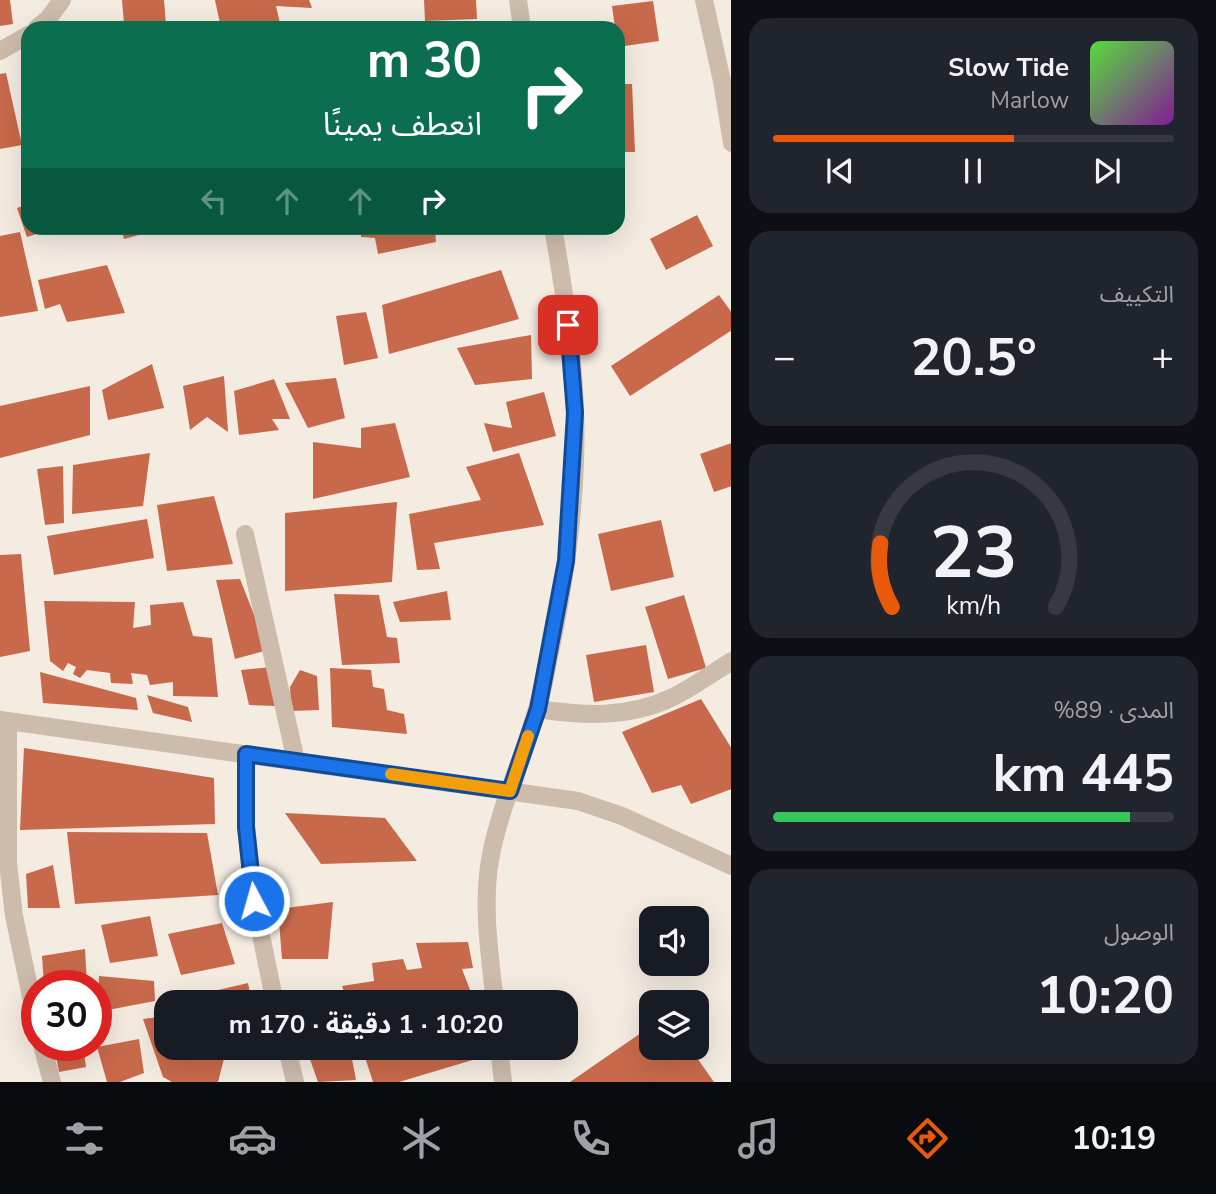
<!DOCTYPE html>
<html lang="ar">
<head>
<meta charset="utf-8">
<style>
	:root { --surface:#171b24; --page:#20242c; --text:#f1f3f6; --muted:#9ea1a6; --line:#363941; --accent:#ea580c }
	body { margin:0; font-family:"Nunito Sans","Noto Sans Arabic",sans-serif; background:var(--page); color:var(--text); direction:rtl; height:100vh; display:flex; flex-direction:column; font-size:26px; white-space:nowrap }
	* { box-sizing:border-box; margin:0 }
	p { font-size:23px; color:var(--muted) }
	.icon { flex:none; width:38px; height:38px; fill:none; stroke:currentColor; stroke-width:2; stroke-linecap:round; stroke-linejoin:round }
	.map { position:relative; flex:1; overflow:hidden; direction:ltr }
	.side { display:flex; flex-direction:column; gap:18px; padding:18px; background:#0d0f14; width:485px }
	.side>* { flex:none }
	.top-card { position:absolute; left:21px; top:21px; width:604px; height:214px; border-radius:21px; box-shadow:0 7px 28px #0002; direction:rtl; background:#0b6e4f; color:#fff; overflow:hidden }
	.fabs { position:absolute; left:639px; top:906px; display:grid; gap:14px }
	.fabs a { display:grid; place-items:center; width:70px; height:70px; border-radius:14px; background:var(--surface); box-shadow:0 7px 28px #0002; font-size:35px }
	.speed { position:absolute; left:21px; top:970px; display:flex; gap:14px; font-size:35px; font-weight:700; text-align:center }
	.speed>* { display:grid; place-content:center; width:91px; height:91px; border-radius:50%; background:var(--surface); box-shadow:0 7px 28px #0002; line-height:1 }
	.speed .limit { border:10px solid #d22; background:#fff; color:#111 }
	.pin { position:absolute; display:grid; place-items:center; width:60px; height:60px; color:#fff; margin:-30px; border-radius:14px; box-shadow:0 4px 10px #0006 }
	.me { position:absolute; width:77px; margin:-38px; rotate:354deg; stroke-linejoin:round; filter:drop-shadow(0 0 5px #0008) }
	.turn { display:flex; align-items:center; gap:24px; height:147px; padding:0 28px; font-size:32px }
	.turn .icon { width:91px; height:91px; stroke-width:2.5 }
	.turn b { display:block; font-size:49px; line-height:60px }
	.lanes { display:flex; align-items:center; height:66px; padding:0 28px; background:#0003; justify-content:center; gap:35px; direction:ltr }
	.lanes .off { opacity:.35 }
	.big { font-size:52px; font-weight:700; line-height:1.1 }
	.side .tile { flex:1; display:flex; flex-direction:column; justify-content:center; gap:10px; min-width:0; padding:0 24px; border-radius:21px; background:var(--page) }
	.side .dial { align-items:center; gap:0 }
	.dial svg { height:182px; overflow:visible; fill:none; stroke:var(--line); stroke-width:7; stroke-linecap:round; text-anchor:middle }
	.dial text { fill:var(--text); stroke:none }
	.song { display:flex; align-items:center; gap:21px }
	.cover { width:84px; height:84px; border-radius:10px; background:linear-gradient(135deg,hsl(110 70% 55%),hsl(290 70% 35%)) }
	.played { height:7px; border-radius:4px; background:linear-gradient(90deg,var(--accent) 60%,var(--line) 60%) }
	.keys { display:flex; justify-content:space-around; direction:ltr }
	.heat { display:flex; justify-content:space-between; align-items:center; font-size:38px; direction:ltr }
	.charge { height:10px; border-radius:5px; background:linear-gradient(90deg,#34c759 89%,var(--line) 0) }
	.trip { position:absolute; left:154px; top:990px; width:424px; height:70px; border-radius:21px; background:var(--surface); box-shadow:0 7px 28px #0002; font-weight:700; line-height:70px; text-align:center; direction:rtl }
	.tab-bar { display:flex; height:112px; justify-content:space-around; align-items:center; background:#090b0e; color:var(--muted) }
	.tab-bar .icon { width:49px; height:49px }
	.tab-bar .on { color:var(--accent) }
	.tab-bar b { font-size:32px; color:var(--text) }
	main { display:flex; flex:1; min-height:0 }
	.map>svg:first-child { display:block }
	.building { fill:#c8694b }
	.lines { fill:none; stroke-linecap:round; stroke-linejoin:round }
	.minor { stroke:#cdbbac; stroke-width:18 }
	.route-casing { stroke:#114b97; stroke-width:18 }
	.route { stroke:#1a73e8; stroke-width:12 }
	.slow { stroke:#f59e0b; stroke-width:12 }
</style>
</head>
<body>
<main>
<section class="side">
<div class="tile">
<div class="song"><i class="cover"></i><div><b>Slow Tide</b><p>Marlow</p></div></div>
<div class="played"></div>
<div class="keys"><svg class="icon" aria-label="previous" viewBox="0 0 24 24"><path d="M18 5L8 12l10 7zM5 5v14"/></svg><svg class="icon" aria-label="pause" viewBox="0 0 24 24"><path d="M8 5v14M16 5v14"/></svg><svg class="icon" aria-label="next" viewBox="0 0 24 24"><path d="M6 5l10 7-10 7zM19 5v14"/></svg></div>
</div>
<div class="tile"><p>التكييف</p>
<div class="heat"><a>−</a><b class="big">20.5°</b><a>+</a></div>
</div>
<div class="tile dial"><svg viewBox="0 0 100 80">
<path d="M14 69A42 42 0 1 1 86 69"/>
<path d="M14 69A42 42 0 0 1 9 41" stroke="#ea580c"/>
<text x="50" y="56" font-size="32" font-weight="700">23</text>
<text x="50" y="72" font-size="11">km/h</text>
</svg></div>
<div class="tile"><p>المدى · 89%</p><b class="big">445 km</b><div class="charge"></div></div>
<div class="tile"><p>الوصول</p><b class="big">10:20</b></div>
</section>
<div class="map">
<svg width="732" height="1082" viewBox="0 0 732 1082">
	<rect width="100%" height="100%" fill="#f4ebe1"/>
	<g class="building">
		<path d="M0 0H10L13 24 0 26Z"/>
		<path d="M122 0H164L166 25 124 24Z"/>
		<path d="M215 0H309L312 8 276 6 281 28H221Z"/>
		<path d="M424 0H476L477 19 425 21Z"/>
		<path d="M653 1 659 41 618 47V28H615L612 6Z"/>
		<path d="M550 23 587 26V28H550Z"/>
		<path d="M6 73 22 145 0 149V74Z"/>
		<path d="M618 84H632L635 152H618Z"/>
		<path d="M28 204V228H57L27 237 17 208Z"/>
		<path d="M697 215 713 246 666 270 650 239Z"/>
		<path d="M121 228H165L124 239Z"/>
		<path d="M361 228H435L436 242 378 254 375 238 361 237Z"/>
		<path d="M20 232 38 311 0 317V236Z"/>
		<path d="M107 265 125 313 67 322 60 304 45 309 38 280Z"/>
		<path d="M501 270 519 319 389 354 382 305Z"/>
		<path d="M719 295 732 313V330L630 396 611 366Z"/>
		<path d="M366 312 378 358 344 365 336 316Z"/>
		<path d="M531 335 532 379 475 385 457 348Z"/>
		<path d="M152 364 164 408 108 420 102 390Z"/>
		<path d="M224 376 228 432 207 417 190 430 183 386Z"/>
		<path d="M336 378 345 418 308 428 285 383Z"/>
		<path d="M274 379 290 419H272L279 430 239 435 234 391Z"/>
		<path d="M90 386V435L0 458V406Z"/>
		<path d="M544 392 556 436 493 452 484 423 512 428 506 402Z"/>
		<path d="M395 423 410 477 313 499V442L361 448V428Z"/>
		<path d="M732 443V486L714 492 700 454Z"/>
		<path d="M150 453 143 506 72 514 73 465Z"/>
		<path d="M519 453 544 525 434 543 440 569 417 570 409 514 481 500 466 467Z"/>
		<path d="M63 466 64 523 45 525 37 469Z"/>
		<path d="M214 496 233 564 167 571 157 505Z"/>
		<path d="M397 502 392 582 285 591V513Z"/>
		<path d="M147 519 154 558 54 575 47 536Z"/>
		<path d="M661 520 674 577 611 591 598 534Z"/>
		<path d="M21 554 30 651 0 657V555Z"/>
		<path d="M240 579 268 650 235 659 216 580Z"/>
		<path d="M447 591 451 620 400 622 393 602Z"/>
		<path d="M334 594 379 595 387 637 397 638 400 663 342 665Z"/>
		<path d="M684 595 706 668 668 679 645 607Z"/>
		<path d="M44 601 135 602 133 628 151 625 150 605 183 602 193 636 212 638 218 697 173 696V682L150 685 147 675 131 673 133 684 111 683 110 673 87 670 80 678 73 674 76 667 68 663 63 671 50 661Z"/>
		<path d="M646 645 654 692 594 702 586 655Z"/>
		<path d="M271 667 275 706 249 705 241 670Z"/>
		<path d="M330 668 371 670 373 687 384 689 387 710 404 714 407 734 332 727Z"/>
		<path d="M300 670 317 676 319 710 291 711 290 687Z"/>
		<path d="M40 672 136 698 138 710 43 703Z"/>
		<path d="M147 695 188 707 192 722 153 713Z"/>
		<path d="M701 699 732 749V789L691 804 681 785 652 793 622 732Z"/>
		<path d="M24 748 214 778 215 824 20 830Z"/>
		<path d="M285 813 385 818 417 861 321 864Z"/>
		<path d="M67 832 207 833 218 895 75 904Z"/>
		<path d="M53 865 60 908H28L26 874Z"/>
		<path d="M333 902 328 959H282L278 909Z"/>
		<path d="M150 916 158 956 110 963 101 925Z"/>
		<path d="M222 923 235 964 181 975 168 934Z"/>
		<path d="M468 942 473 968 462 969 475 1003H348L342 986 374 981 372 963 403 959 407 970 422 968 416 943Z"/>
		<path d="M85 949 87 985H44L42 956Z"/>
		<path d="M99 976 154 981 155 1001 97 1012Z"/>
		<path d="M248 983 252 1003H185L184 998Z"/>
		<path d="M340 993 341 1003H289L287 998Z"/>
		<path d="M166 1016V1048H186L187 1052 226 1051 218 1082H172L163 1077 143 1019Z"/>
		<path d="M651 1026V1048H690L714 1082H570Z"/>
		<path d="M139 1039 144 1073 120 1082H107L97 1047Z"/>
		<path d="M54 1045H83L86 1067 59 1072Z"/>
		<path d="M306 1048H350L356 1080 318 1082Z"/>
		<path d="M362 1048H494L496 1053 399 1082H373Z"/>
	</g>
	<g class="lines">
		<g class="minor">
			<path d="M518 0 522 28"/>
			<path d="M704 0 722 81 732 143"/>
			<path d="M37 28 48 19 62 0"/>
			<path d="M0 51 28 35"/>
			<path d="M245 534 296 761"/>
			<path d="M538 709C583 716 628 718 671 698 692 688 712 673 732 661"/>
			<path d="M0 720 578 801 622 816 732 866"/>
			<path d="M8 721V863L14 916 37 1025"/>
			<path d="M246 754V827L254 901 275 1003"/>
			<path d="M495 1003C490 957 482 906 490 860 499 808 523 760 537 709 543 691 546 671 550 652 566 576 578 490 575 411 573 349 564 288 553 228"/>
			<path d="M42 1045 52 1082"/>
			<path d="M287 1048 295 1082"/>
			<path d="M499 1048 503 1082"/>
		</g>
	</g>
	<g class="lines">
		<defs>
			<path id="route" d="M254 901 246 827V754L510 791 538 709 566 561 575 413 568 325"/>
		</defs>
		<use href="#route" class="route-casing"/>
		<use href="#route" class="route"/>
		<path class="slow" d="M391 774 510 791 528 736"/>
	</g>
</svg>
<div class="fabs">
<a><svg class="icon" aria-label="sound" viewBox="0 0 24 24"><path d="M4 9h4l5-4v14l-5-4H4zM17 9q2 3 0 6"/></svg></a>
<a><svg class="icon" aria-label="layers" viewBox="0 0 24 24"><path d="M12 4l9 5-9 5-9-5zM3 14l9 5 9-5"/></svg></a>
</div>
<div class="speed"><div class="limit">30</div></div>
<div class="pin" style="left:568px;top:325px;background:#d93025"><svg class="icon" aria-label="arrive" viewBox="0 0 24 24"><path d="M6 21V4h12l-3 4 3 4H6"/></svg></div>
<svg class="me" style="left:254px;top:901px" viewBox="-20 -20 40 40"><circle r="17" fill="#1a73e8" stroke="#fff" stroke-width="3"/><path d="M0-11L8 9 0 5-8 9z" fill="#fff"/></svg>
<div class="trip">10:20 · 1 دقيقة · 170 m</div>
<div class="top-card">
<div class="turn"><svg class="icon" aria-label="right" viewBox="0 0 24 24"><path d="M7 20v-9h11M14 6l5 5-5 5"/></svg><div><b>30 m</b>انعطف يمينًا</div></div>
<div class="lanes"><svg class="icon off" aria-label="left" viewBox="0 0 24 24"><path d="M17 20v-9H6M10 6l-5 5 5 5"/></svg><svg class="icon off" aria-label="ahead" viewBox="0 0 24 24"><path d="M12 20V5M6 11l6-6 6 6"/></svg><svg class="icon off" aria-label="ahead" viewBox="0 0 24 24"><path d="M12 20V5M6 11l6-6 6 6"/></svg><svg class="icon" aria-label="right" viewBox="0 0 24 24"><path d="M7 20v-9h11M14 6l5 5-5 5"/></svg></div>
</div>
</div>
</main>
<nav class="tab-bar">
<b>10:19</b>
<svg class="icon on" aria-label="directions" viewBox="0 0 24 24"><path d="M12 3l9 9-9 9-9-9zM9 14v-3h6M13 9l2 2-2 2"/></svg>
<svg class="icon" aria-label="music" viewBox="0 0 24 24"><path d="M9 18V5l10-2v13"/><circle cx="6" cy="18" r="3"/><circle cx="16" cy="16" r="3"/></svg>
<svg class="icon" aria-label="phone" viewBox="0 0 24 24"><path d="M5 4h4l2 5-3 2q2 4 5 5l2-3 5 2v4C11 20 4 13 5 4z"/></svg>
<svg class="icon" aria-label="climate" viewBox="0 0 24 24"><path d="M12 3v18M4 7l16 10M4 17L20 7"/></svg>
<svg class="icon" aria-label="car" viewBox="0 0 24 24"><path d="M5 17H2v-5l4-1 3-4h7l3 4 3 1v5h-3M9 17h6M6 11h13"/><circle cx="7" cy="17" r="2"/><circle cx="17" cy="17" r="2"/></svg>
<svg class="icon" aria-label="filters" viewBox="0 0 24 24"><path d="M4 7h16M4 17h16"/><circle cx="9" cy="7" r="2"/><circle cx="15" cy="17" r="2"/></svg>
</nav>
</body>
</html>
